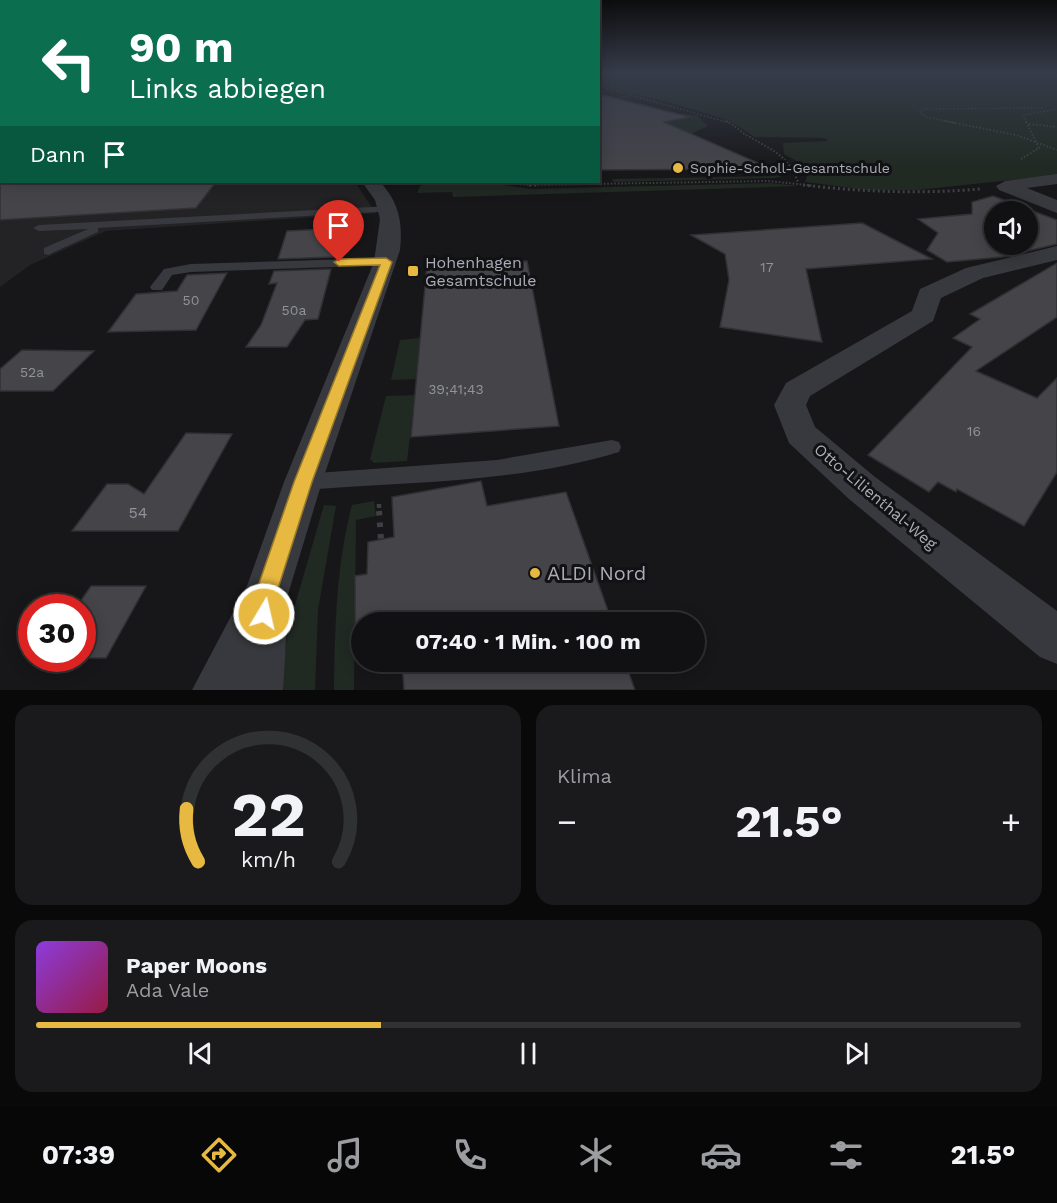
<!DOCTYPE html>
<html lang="de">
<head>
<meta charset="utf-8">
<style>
	:root { --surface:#111113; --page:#1a1a1c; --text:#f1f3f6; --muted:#9c9da0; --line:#303133; --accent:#e7b941 }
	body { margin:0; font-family:"Work Sans",sans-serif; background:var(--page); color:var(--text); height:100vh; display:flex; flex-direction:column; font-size:22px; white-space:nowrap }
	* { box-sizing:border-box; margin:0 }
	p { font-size:20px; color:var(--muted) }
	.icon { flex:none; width:33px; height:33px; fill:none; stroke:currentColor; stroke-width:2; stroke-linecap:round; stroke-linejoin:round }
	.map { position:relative; height:690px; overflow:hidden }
	.drawer { display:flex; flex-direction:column; gap:15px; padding:15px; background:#09090a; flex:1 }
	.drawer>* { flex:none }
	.hud { position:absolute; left:0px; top:0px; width:600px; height:183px; box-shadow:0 3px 15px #0003,0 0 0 2px var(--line); background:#0b6e4f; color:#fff; overflow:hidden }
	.tools { position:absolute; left:984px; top:201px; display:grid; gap:12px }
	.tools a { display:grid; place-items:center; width:54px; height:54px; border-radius:50%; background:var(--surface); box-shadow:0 3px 15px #0003,0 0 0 2px var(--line); font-size:30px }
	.speed { position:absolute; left:18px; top:594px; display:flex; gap:12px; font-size:30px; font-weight:700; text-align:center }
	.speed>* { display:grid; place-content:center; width:78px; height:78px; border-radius:50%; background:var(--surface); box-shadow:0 3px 15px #0003,0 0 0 2px var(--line); line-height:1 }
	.speed .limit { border:9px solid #d22; background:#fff; color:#111 }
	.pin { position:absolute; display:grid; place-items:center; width:51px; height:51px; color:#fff; margin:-62px -26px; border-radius:50% 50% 50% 0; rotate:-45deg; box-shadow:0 0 6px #0007 }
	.pin .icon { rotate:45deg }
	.me { position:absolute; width:66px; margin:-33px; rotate:9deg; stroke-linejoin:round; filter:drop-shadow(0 0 4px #0008) }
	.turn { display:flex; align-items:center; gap:21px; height:126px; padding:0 30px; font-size:27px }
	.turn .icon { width:78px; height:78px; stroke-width:2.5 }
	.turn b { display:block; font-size:42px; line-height:51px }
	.then { display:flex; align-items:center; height:57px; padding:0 30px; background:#0003; gap:12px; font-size:22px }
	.big { font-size:45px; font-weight:700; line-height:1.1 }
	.drawer .tile { flex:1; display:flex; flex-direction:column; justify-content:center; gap:9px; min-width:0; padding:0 21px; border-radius:18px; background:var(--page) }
	.drawer .dial { align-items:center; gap:0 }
	.dial svg { height:156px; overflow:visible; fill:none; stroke:var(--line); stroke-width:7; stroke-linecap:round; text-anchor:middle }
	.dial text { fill:var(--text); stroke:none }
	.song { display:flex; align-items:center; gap:18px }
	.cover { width:72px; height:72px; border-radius:9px; background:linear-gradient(135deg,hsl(270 70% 55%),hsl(340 70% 35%)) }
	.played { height:6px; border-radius:3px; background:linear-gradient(90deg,var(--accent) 35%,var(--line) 35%) }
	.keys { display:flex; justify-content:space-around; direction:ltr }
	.heat { display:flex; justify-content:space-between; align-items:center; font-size:33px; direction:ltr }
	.drawer .tiles { flex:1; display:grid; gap:15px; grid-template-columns:1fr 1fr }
	.tile:last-child { grid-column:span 2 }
	.trip { position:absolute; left:351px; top:612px; width:354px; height:60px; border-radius:30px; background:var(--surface); box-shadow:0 3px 15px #0003,0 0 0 2px var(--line); font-weight:700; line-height:60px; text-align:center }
	.tabs { display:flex; height:96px; justify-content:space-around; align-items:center; background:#070708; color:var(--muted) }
	.tabs .icon { width:42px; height:42px }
	.tabs .active { color:var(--accent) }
	.tabs b { font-size:27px; color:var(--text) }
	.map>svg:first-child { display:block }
	.built { fill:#232326 }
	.green { fill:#212923 }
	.building { fill:#444449; stroke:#313135; stroke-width:1.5; fill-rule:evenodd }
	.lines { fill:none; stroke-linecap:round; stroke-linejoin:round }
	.path-far4 { stroke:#3e4045; stroke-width:1.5; stroke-dasharray:1.5 2; stroke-linecap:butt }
	.path-far3 { stroke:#3e4045; stroke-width:2; stroke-dasharray:1.5 2; stroke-linecap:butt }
	.path-far2 { stroke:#3e4045; stroke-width:3; stroke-dasharray:2 3; stroke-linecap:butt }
	.path-far1 { stroke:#3e4045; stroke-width:4.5; stroke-dasharray:4 5; stroke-linecap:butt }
	.path { stroke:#3e4045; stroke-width:6; stroke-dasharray:4.5 7; stroke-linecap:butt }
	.service { fill:#38393e; fill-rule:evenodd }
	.minor { fill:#38393e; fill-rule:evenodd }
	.route { fill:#e7b941; stroke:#96782a; stroke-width:1.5 }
	.poi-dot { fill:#e7b941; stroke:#121214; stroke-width:2 }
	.labels { text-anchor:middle; stroke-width:6; stroke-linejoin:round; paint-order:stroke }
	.far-poi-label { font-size:14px; fill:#aaadb8; stroke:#121214; text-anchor:start }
	.number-label { font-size:14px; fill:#90939c }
	.poi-label { font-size:16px; fill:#aaadb8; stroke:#121214; text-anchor:start }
	.street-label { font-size:16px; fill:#aaadb8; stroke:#121214 }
	.near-number-label { font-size:16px; fill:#90939c }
	.near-poi-label { font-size:20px; fill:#aaadb8; stroke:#121214; text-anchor:start }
</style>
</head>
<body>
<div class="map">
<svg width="1057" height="690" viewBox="0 0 1057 690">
	<rect width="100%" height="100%" fill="#171719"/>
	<path class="built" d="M0 72 2 182H355L376 213 106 231 30 265 0 287Z"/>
	<g class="green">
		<path d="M599 72H1057V175L918 190H867L805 182 808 174 821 172 822 169 798 162 784 154 783 143 828 141 825 138 755 137 728 120 668 102 616 90 599 82Z"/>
		<path d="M673 113 697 115 708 126 688 135 663 122 689 118Z"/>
		<path d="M754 166 771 167 784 172 783 176 775 178 613 182 612 179 771 176Z"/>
		<path d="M434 182H480L531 189 770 183 800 186 453 197 452 192 417 193 420 186Z"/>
		<path d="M420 338 416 379 391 380 400 340Z"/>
		<path d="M415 395 407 461 374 463 370 459 386 396Z"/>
		<path d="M374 501 376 516 356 520 354 690H334C335 628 336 565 352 505Z"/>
		<path d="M324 505 336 506 318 610 315 690H280L288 629Z"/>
	</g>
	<g class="building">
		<path d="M598 94 690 117 664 122 772 169 598 170Z"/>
		<path d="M0 182H216L196 208 0 220Z"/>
		<path d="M993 196 1057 220V244L1002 257 947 262 927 250 938 233 918 219 972 214V202ZM994 212H1028V244H994Z"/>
		<path d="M862 223 932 259 806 269 822 342 720 327 729 280 725 254 691 235Z"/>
		<path d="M342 228 334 257 278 259 287 231Z"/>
		<path d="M527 261 559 426 411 437 427 265Z"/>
		<path d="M1057 263V317L976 371 1037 398 1057 378V472L1024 526 957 489 956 492 938 482 929 492 868 455 972 347 953 338 980 319 970 314Z"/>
		<path d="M331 269 318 319 305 320 287 347H246L261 325 277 283 269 284 274 271Z"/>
		<path d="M227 273 196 330 108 332 136 294 177 291 187 275Z"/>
		<path d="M22 350 94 351 53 391H0V369Z"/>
		<path d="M186 433 232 434 178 531H72L107 484H128L144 494Z"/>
		<path d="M481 481 487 506 566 492 612 622H362V631L355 633V576L367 574 368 542 394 537 392 497Z"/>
		<path d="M91 586H146L106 658H82V599Z"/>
		<path d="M402 662H625L635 690H404Z"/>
	</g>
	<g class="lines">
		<g class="path-far4">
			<path d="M598 83 599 86 730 123"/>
			<path d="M598 103 629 96"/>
			<path d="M955 123 927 117 919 112 924 109 1044 108"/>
			<path d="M1026 123 1024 115 1057 109"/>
		</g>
		<g class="path-far3">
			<path d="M726 121C735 125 741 133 750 137 775 152 786 154 798 182"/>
			<path d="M945 121 1016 135 1057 150"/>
			<path d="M1029 124 1057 127"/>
			<path d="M1021 159 1039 148 1026 121"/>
			<path d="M499 182 530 185 768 181 816 186"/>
		</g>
		<g class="path-far2">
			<path d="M529 185H537"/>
			<path d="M803 185C863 192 920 194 980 189"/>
		</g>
		<path class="path-far1" d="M379 504V513"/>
		<path class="path" d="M379 511 381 540"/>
		<g class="service">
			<path d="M2 91V96H0V92Z"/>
			<path d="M0 154H2L0 160Z"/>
			<path d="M390 206 394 207V211L98 228V232L48 255 44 254V248L88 229 39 231 33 228 39 225Z"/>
			<path d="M386 258 390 259V265L191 272 172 275 162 290H152L150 287 164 269 191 264Z"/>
			<path d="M612 440 619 442 621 447 619 452C518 483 407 482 303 490L296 487 293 482 296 477 303 474 497 460Z"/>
		</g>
		<g class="minor">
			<path d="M1057 174V184L1027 188 1057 200V213L999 190 996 186 1005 181Z"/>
			<path d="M362 182H380C399 202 403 223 400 250L322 482 286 601 288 606 283 690H192L247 586 284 482 374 262 380 219 375 200Z"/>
			<path d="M1057 246V260L983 278 941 298 933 321 810 396 806 405 815 427 875 477 1057 611V664L1040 657 849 499 789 443 774 405 786 383 912 311 920 289 966 268Z"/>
		</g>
	</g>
	<linearGradient id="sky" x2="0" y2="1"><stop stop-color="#0d0d0e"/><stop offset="0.43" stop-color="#363c49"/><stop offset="1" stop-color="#363c49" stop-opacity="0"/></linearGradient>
	<rect width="1057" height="169" fill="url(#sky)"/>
	<path class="route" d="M386 258 392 262 312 482 276 595 272 621 264 624 257 621 253 614 255 595 294 482 380 265 339 266 334 262 339 259Z"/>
	<g class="poi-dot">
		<circle cx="678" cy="168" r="6"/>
		<rect x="407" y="265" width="12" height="12" rx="3"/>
		<circle cx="535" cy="573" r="6"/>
	</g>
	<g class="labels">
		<g class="far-poi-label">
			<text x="690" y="173">Sophie-Scholl-Gesamtschule</text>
		</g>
		<g class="number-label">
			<text x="767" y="272">17</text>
			<text x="191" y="305">50</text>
			<text x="294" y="315">50a</text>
			<text x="32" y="377">52a</text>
			<text x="456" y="394">39;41;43</text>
			<text x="974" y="436">16</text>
		</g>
		<g class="poi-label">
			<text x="425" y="268">Hohenhagen<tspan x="425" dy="18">Gesamtschule</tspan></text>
		</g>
		<g class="street-label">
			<text transform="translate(876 496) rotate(40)" y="6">Otto-Lilienthal-Weg</text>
		</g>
		<g class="near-number-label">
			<text x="138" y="518">54</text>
		</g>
		<g class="near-poi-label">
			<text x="547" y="580">ALDI Nord</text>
		</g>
	</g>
</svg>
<div class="tools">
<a><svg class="icon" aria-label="sound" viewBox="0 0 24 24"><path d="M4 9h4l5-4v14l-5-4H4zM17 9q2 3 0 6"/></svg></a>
</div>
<div class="speed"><div class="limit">30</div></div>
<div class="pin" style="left:339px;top:262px;background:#d93025"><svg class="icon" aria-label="arrive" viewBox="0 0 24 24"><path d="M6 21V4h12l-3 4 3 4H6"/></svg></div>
<svg class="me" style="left:264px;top:614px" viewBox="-20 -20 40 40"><circle r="17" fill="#e7b941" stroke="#fff" stroke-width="3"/><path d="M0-11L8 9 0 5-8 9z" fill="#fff"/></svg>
<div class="trip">07:40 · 1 Min. · 100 m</div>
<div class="hud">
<div class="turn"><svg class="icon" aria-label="left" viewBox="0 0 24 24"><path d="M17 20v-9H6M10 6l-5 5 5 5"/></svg><div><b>90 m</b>Links abbiegen</div></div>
<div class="then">Dann<svg class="icon" aria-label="arrive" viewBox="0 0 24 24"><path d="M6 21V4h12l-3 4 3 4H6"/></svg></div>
</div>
</div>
<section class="drawer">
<div class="tiles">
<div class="tile dial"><svg viewBox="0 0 100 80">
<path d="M14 69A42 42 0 1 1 86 69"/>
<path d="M14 69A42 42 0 0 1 8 42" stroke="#e7b941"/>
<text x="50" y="56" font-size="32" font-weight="700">22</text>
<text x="50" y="72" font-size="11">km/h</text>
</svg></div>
<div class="tile"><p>Klima</p>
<div class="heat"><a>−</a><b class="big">21.5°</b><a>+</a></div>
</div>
<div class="tile">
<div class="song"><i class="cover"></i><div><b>Paper Moons</b><p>Ada Vale</p></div></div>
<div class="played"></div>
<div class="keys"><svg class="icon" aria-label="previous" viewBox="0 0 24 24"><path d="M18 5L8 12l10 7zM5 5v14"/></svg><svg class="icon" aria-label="pause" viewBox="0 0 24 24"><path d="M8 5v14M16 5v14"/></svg><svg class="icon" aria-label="next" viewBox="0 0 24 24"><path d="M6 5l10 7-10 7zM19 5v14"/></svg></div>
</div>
</div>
</section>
<nav class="tabs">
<b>07:39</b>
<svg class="icon active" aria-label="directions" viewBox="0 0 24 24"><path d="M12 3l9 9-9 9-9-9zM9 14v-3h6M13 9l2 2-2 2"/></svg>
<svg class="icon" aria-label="music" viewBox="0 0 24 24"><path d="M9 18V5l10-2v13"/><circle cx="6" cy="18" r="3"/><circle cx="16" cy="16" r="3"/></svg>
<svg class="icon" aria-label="phone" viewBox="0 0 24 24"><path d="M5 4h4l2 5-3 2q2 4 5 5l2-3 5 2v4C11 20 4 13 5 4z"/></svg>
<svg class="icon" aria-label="climate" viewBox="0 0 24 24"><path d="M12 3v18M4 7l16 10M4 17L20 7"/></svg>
<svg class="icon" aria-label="car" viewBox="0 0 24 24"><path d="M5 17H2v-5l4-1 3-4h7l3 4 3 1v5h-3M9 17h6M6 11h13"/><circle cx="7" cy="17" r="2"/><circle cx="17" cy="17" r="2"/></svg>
<svg class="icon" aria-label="filters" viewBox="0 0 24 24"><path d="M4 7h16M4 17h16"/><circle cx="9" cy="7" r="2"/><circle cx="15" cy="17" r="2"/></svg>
<b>21.5°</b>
</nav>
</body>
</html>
